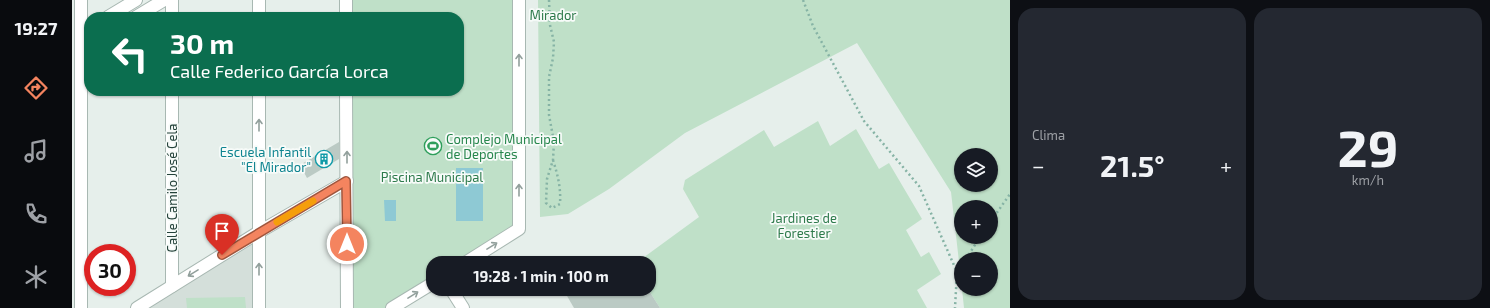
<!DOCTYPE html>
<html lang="es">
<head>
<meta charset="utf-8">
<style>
	:root { --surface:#171b24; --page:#242831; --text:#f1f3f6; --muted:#9ea1a6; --accent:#f4845f }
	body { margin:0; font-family:"Exo 2",sans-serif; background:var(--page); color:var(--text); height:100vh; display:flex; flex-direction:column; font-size:15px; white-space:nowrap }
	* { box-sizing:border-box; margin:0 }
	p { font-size:13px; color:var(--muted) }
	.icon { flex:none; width:22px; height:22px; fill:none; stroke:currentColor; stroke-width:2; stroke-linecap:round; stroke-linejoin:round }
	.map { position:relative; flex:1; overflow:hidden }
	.panel { display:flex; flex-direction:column; gap:8px; padding:8px; background:#0d0f14; width:480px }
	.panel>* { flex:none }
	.top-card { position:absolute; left:12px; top:12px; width:380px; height:84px; border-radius:16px; box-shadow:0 1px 3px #0004; background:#0b6e4f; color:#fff; overflow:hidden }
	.buttons { position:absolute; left:882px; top:148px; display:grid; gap:8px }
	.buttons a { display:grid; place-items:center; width:44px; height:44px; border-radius:50%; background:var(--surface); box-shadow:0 1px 3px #0004; font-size:20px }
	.speed { position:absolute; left:12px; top:244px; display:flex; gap:8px; font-size:20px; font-weight:700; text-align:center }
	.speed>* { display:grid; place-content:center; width:52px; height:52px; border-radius:50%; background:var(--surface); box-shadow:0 1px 3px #0004; line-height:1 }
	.speed .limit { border:6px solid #d22; background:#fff; color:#111 }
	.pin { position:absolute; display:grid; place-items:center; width:34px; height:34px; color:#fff; margin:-41px -17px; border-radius:50% 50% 50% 0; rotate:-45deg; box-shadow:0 0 4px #0007 }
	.pin .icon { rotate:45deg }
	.me { position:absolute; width:44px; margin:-22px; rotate:0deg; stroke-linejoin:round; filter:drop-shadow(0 0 3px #0008) }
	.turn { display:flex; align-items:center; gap:14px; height:84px; padding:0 20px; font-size:18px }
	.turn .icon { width:52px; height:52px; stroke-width:2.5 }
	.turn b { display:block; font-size:28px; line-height:34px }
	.big { font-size:30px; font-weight:700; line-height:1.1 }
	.panel .tile { flex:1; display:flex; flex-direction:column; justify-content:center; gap:6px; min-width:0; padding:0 14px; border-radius:16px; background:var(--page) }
	.panel .dial { align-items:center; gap:0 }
	.dial b { font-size:52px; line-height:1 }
	.heat { display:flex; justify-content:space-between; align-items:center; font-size:22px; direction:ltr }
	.panel .tiles { flex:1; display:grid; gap:8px; grid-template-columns:repeat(2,1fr) }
	.trip { position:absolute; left:354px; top:256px; width:230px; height:40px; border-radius:16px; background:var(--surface); box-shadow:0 1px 3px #0004; font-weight:700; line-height:40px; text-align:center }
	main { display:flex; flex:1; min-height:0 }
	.dock { display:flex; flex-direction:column; width:72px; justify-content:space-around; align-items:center; background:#090b0e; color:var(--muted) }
	.dock .icon { width:28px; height:28px }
	.dock .active { color:var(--accent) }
	.dock b { font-size:18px; color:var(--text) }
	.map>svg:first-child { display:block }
	.built { fill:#d4dfda }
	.green { fill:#bfe0c8; fill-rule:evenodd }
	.water { fill:#8ec9d4 }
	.building { fill:#bbcac4 }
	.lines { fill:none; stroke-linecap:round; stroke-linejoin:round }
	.street-casing { stroke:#a8b8b2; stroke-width:14 }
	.path { stroke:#86b3a5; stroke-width:2.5; stroke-dasharray:2 3; stroke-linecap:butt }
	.street { stroke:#fff; stroke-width:12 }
	.oneway { stroke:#92a09c }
	.route-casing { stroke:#9f563e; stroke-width:10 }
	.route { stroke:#f4845f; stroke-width:7 }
	.slow { stroke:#f59e0b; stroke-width:7 }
	.labels { text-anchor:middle; stroke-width:3.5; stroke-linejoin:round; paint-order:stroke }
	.park-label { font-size:13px; fill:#2d7a4b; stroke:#f7fbf9 }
	.leisure-label { font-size:13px; fill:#27864d; stroke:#f7fbf9; text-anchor:start }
	.culture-label { font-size:13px; fill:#0d838f; stroke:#f7fbf9; text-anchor:end }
	.street-label { font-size:13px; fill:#24423a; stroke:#f7fbf9 }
</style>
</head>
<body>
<main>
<nav class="dock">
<b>19:27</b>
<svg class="icon active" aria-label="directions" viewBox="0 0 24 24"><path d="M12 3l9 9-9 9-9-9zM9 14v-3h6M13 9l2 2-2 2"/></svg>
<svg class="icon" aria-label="music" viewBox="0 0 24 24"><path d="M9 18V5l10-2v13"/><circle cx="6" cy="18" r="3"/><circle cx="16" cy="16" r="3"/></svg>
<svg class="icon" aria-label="phone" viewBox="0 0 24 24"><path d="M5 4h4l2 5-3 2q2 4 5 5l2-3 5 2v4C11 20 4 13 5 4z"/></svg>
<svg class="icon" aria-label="climate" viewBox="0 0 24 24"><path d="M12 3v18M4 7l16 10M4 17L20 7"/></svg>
</nav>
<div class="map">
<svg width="938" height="308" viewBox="0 0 938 308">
	<rect width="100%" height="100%" fill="#e6efeb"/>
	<path class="built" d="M187 232V308H65Z"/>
	<g class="green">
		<path d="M274 0H447V229L393 263H361V283L320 308H275L274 91H387V17H274Z"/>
		<path d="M466 0H938V308H892L890 289H919V259H889V279L879 192 785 43 613 133 537 189 496 214 468 217ZM889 155H919V185H889ZM889 207H919V237H889Z"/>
		<path d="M746 121 758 146 784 129 807 169 817 163 850 219 834 230 849 257 857 252 869 274 845 290 855 308H588L576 289H577V263H564L627 217 611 189 613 180 692 130 702 147Z"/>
		<path d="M173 297 174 308H115L114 298Z"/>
	</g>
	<g class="water">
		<rect x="384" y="168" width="27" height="53"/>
		<path d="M312 200H324V221H313Z"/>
	</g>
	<g class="building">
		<path d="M267 142V159L235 178 228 165Z"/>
		<path d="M491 289H576L588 308H502Z"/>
	</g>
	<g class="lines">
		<defs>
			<g id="street">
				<path d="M100 0V17"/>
				<path d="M274 0V17"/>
				<path d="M36 17 64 0"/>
				<path d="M64 17 92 0"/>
				<path d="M187 17V0"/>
				<path d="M100 91V286"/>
				<path d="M187 91V308"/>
				<path d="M274 91 275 308"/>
				<path d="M393 263 447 229V0"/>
				<path d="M379 289 391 308"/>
				<path d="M9 308V0"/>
				<path d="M65 308 187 232 275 181"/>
				<path d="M320 308 361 283"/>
			</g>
		</defs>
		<use href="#street" class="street-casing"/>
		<g class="path">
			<path d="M477 0 478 25 482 42 481 58 477 77V115L482 142 481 160 475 179 474 203 480 208 488 204C489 188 486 176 481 160"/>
			<path d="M731 0 741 26 792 121 847 186 885 272 883 308"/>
			<path d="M919 221 938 194"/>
			<path d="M894 259 908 237"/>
			<path d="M886 271 889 266"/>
		</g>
		<use href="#street" class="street"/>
	</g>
	<defs><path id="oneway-shaft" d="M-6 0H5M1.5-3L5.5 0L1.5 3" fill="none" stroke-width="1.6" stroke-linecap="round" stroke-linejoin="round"/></defs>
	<g class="oneway">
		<use href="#oneway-shaft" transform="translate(447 60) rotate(-90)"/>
		<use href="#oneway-shaft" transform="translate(187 125) rotate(-90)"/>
		<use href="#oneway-shaft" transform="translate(275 157) rotate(-90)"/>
		<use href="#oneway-shaft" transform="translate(447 190) rotate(-90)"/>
		<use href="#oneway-shaft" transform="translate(420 246) rotate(-32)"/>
		<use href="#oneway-shaft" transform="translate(187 269) rotate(-90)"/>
		<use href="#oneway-shaft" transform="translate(121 273) rotate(148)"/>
		<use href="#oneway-shaft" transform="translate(341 295) rotate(-32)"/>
	</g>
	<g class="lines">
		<defs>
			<path id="route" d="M150 255 274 181 275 244"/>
		</defs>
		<use href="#route" class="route-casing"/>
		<use href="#route" class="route"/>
		<path class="slow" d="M205 222 241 201"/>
	</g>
	<defs>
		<symbol id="stadium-ring" viewBox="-11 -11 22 22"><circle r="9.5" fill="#f7fbf9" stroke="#2e9e5b" stroke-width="1.5"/><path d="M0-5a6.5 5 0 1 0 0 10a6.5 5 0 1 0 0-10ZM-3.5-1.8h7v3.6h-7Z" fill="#2e9e5b"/></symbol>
		<symbol id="building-ring" viewBox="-11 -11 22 22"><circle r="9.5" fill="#f7fbf9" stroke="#0f9aa8" stroke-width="1.5"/><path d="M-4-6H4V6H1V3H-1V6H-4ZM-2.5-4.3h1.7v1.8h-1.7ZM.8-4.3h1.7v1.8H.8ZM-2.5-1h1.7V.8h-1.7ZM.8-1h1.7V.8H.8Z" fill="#0f9aa8"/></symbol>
	</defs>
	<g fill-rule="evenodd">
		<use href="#stadium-ring" x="351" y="136" width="20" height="20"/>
		<use href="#building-ring" x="242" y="149" width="20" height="20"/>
	</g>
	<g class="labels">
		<g class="park-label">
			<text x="481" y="20">Mirador</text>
			<text x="360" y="182">Piscina Municipal</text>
			<text x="732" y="223">Jardines de<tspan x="732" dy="15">Forestier</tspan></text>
		</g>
		<g class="leisure-label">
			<text x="374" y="144">Complejo Municipal<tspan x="374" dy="15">de Deportes</tspan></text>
		</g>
		<g class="culture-label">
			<text x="239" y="157">Escuela Infantil<tspan x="239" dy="15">"El Mirador"</tspan></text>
		</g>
		<g class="street-label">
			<text transform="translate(100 188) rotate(-90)" y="5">Calle Camilo José Cela</text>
		</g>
	</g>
</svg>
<div class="buttons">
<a><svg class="icon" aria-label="layers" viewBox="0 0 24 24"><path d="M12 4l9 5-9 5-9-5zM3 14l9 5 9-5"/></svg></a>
<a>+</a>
<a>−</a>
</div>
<div class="speed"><div class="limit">30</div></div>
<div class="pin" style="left:150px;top:255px;background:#d93025"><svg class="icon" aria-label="arrive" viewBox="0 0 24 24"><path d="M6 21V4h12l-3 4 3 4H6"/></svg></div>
<svg class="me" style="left:275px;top:244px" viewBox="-20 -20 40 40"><circle r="17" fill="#f4845f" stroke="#fff" stroke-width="3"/><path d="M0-11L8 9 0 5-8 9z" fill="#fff"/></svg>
<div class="trip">19:28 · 1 min · 100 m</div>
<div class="top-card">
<div class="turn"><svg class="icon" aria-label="left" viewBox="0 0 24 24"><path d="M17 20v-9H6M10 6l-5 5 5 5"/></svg><div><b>30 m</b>Calle Federico García Lorca</div></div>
</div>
</div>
<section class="panel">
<div class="tiles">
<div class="tile"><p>Clima</p>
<div class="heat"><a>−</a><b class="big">21.5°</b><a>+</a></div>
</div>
<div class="tile dial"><b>29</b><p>km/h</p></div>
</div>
</section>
</main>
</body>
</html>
